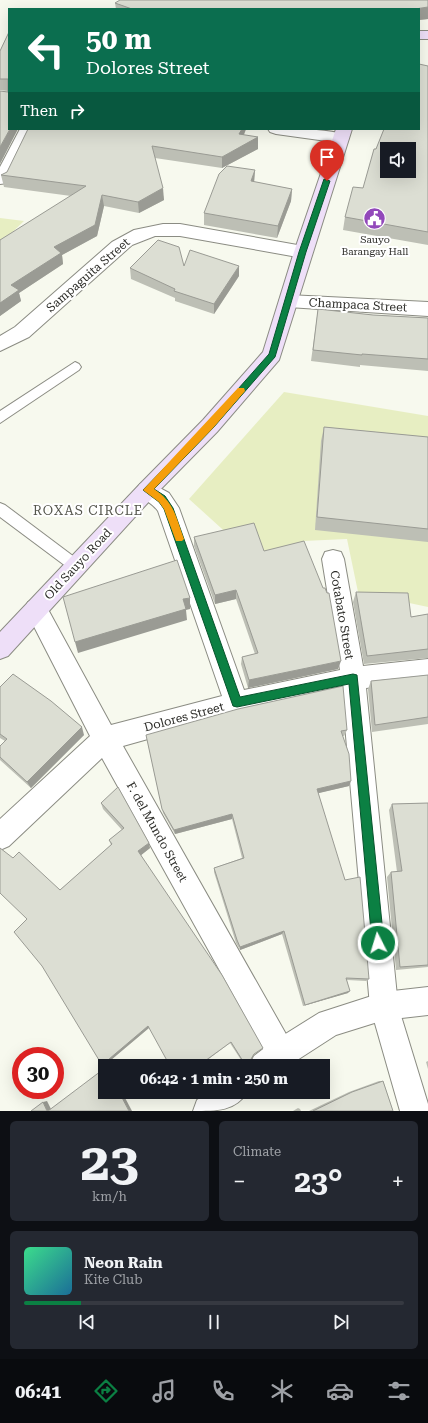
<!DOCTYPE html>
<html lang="en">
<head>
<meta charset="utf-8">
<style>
	:root { --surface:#171b24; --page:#242831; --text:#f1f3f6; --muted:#9ea1a6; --line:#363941; --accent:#0b8043 }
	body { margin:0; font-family:"Roboto Serif",serif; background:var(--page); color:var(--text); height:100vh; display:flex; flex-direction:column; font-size:15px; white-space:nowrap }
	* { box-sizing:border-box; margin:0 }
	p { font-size:13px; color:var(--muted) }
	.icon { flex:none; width:22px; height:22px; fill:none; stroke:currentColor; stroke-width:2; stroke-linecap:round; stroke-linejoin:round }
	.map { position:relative; height:1111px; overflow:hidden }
	.details { display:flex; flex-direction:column; gap:10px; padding:10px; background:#0d0f14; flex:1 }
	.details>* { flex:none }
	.banner { position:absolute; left:8px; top:8px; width:412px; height:122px; border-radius:0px; box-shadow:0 4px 16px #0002; background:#0b6e4f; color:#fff; overflow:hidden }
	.fabs { position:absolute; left:380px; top:142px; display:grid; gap:8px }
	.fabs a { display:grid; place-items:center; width:36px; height:36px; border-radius:0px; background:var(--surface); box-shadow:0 4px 16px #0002; font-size:20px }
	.speed { position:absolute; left:12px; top:1047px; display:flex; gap:8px; font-size:20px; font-weight:700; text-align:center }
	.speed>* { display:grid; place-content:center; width:52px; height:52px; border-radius:50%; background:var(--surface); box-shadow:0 4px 16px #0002; line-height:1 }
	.speed .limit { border:6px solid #d22; background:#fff; color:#111 }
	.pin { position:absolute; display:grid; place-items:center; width:34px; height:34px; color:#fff; margin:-41px -17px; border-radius:50% 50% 50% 0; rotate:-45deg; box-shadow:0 0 4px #0007 }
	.pin .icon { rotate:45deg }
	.me { position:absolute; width:44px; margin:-22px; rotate:355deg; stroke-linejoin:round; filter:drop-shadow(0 0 3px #0008) }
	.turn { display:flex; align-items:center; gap:14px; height:84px; padding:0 12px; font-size:18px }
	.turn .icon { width:52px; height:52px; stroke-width:2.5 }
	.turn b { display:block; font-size:28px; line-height:34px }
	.then { display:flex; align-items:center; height:38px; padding:0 12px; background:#0003; gap:8px; font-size:15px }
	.big { font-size:30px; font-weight:700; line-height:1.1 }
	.details .tile { flex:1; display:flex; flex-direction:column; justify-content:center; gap:6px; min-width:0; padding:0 14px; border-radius:6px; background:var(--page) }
	.details .dial { align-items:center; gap:0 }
	.dial b { font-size:52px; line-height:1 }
	.song { display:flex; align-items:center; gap:12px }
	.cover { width:48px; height:48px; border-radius:6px; background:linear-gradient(135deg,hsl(150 70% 55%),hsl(200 70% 35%)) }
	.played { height:4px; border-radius:2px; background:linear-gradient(90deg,var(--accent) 15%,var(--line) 15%) }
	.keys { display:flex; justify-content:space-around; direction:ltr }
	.heat { display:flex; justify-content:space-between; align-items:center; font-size:22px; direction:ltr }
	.details .tiles { flex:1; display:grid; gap:10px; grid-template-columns:1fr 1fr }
	.tile:last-child { grid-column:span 2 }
	.trip { position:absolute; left:98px; top:1059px; width:232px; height:40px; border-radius:0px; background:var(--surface); box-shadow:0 4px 16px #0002; font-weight:700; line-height:40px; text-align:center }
	.menu { display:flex; height:64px; justify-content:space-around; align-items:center; background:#090b0e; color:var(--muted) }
	.menu .icon { width:28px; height:28px }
	.menu .active { color:var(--accent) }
	.menu b { font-size:18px; color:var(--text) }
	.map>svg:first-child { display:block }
	.green { fill:#e7eec2 }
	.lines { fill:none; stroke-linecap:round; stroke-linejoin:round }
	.service-casing { stroke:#8b8c83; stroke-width:2 }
	.minor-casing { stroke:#8b8c83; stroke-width:2 }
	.tertiary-casing { stroke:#8b8c83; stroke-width:2 }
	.secondary-casing { stroke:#8b8c83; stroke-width:2 }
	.service { fill:#fff; fill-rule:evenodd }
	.minor { fill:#fff; fill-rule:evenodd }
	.tertiary { fill:#fff; fill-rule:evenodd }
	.secondary { fill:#eedff8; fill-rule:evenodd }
	.wall { fill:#bdbfb5 }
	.shaded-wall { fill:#9a9b94 }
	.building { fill:#dcded3; stroke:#9a9b94; fill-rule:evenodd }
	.route { fill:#0b8043; stroke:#07532c }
	.slow { fill:#f59e0b }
	.labels { text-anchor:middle; stroke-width:4; stroke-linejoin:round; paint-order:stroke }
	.far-poi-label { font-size:10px; fill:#2c2c28; stroke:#fff }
	.street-label { font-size:12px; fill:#2c2c28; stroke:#fff }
	.neighbourhood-label { font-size:13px; letter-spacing:1px; fill:#55564d; stroke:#fff }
</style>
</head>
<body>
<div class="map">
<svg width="428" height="1111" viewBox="0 0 428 1111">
	<rect width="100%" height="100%" fill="#f7f9ee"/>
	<g class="green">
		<path d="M0 218 24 221 0 244Z"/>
		<path d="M284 392 428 416V607L358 592 347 539 303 541 274 576 189 499Z"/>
	</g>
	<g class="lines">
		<defs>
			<g id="service">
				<path d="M75 362 79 364 81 367 79 370 0 423V411Z"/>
				<path d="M0 503 5 505 81 562 83 566 81 570 76 572 71 570 0 517Z"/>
			</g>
			<g id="minor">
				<path d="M20 129H36L8 183 0 184V167Z"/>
				<path d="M268 129C294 129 321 128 347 135L349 138 347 141 341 143 276 134 270 132Z"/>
				<path d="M163 224H180L303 246 309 248 312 252 309 256 303 258 180 236H155L132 245 29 337 0 351V336L15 327 112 242 134 230Z"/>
				<path d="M288 295 428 302V316L288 307 282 306 279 301 282 296Z"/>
				<path d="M147 481 169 493 179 508 244 690 340 670 322 559 325 552 333 550 341 552 344 559 363 666 428 659V681L366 688 398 1006 428 1104V1111H400L370 1006 342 691 237 714 123 746 291 1043 296 1053 291 1063C284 1067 278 1067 271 1063L102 758 9 846 0 850V819L90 736 25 609 28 602 36 599 44 602 111 725 222 696 158 511C152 502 141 500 136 490L140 484Z"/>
			</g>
			<g id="tertiary">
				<path d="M428 987V1015L384 1020 336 1035 288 1066H249L254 1056 271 1043 319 1013 384 992Z"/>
				<path d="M208 1092H247C236 1111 217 1111 193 1111L197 1100Z"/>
			</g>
			<g id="secondary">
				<rect x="419" y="31" width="9" height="8"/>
				<path d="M336 129H352L279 360 217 432 154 496 8 656 0 659V632L140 484 203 420 263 352 294 252Z"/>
			</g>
		</defs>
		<use href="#service" class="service-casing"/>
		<use href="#minor" class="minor-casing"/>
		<use href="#tertiary" class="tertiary-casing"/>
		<use href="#secondary" class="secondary-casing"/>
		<use href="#service" class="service"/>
		<use href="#minor" class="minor"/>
		<use href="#tertiary" class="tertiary"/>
		<use href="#secondary" class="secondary"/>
	</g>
	<g class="wall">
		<path d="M428 0V19L419 20V9H116L115 3Z"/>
		<path d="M9 32V129L8 91 0 90V51Z"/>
		<path d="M428 66V245L343 230 345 217 363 188 376 149Z"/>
		<path d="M28 129H246L244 135 258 149 222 168 155 158 164 200 139 213 104 206 97 236 62 255 63 264 19 293 21 301 0 316V240L71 196 4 187 1 175 7 172Z"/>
		<path d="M255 170 254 182 292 189 291 201 277 238 204 225V213Z"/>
		<path d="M184 266 239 276 214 314 175 301V298L131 279 130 268Z"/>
		<path d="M318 309 373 315 428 318V371L360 365V367L311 361Z"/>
		<path d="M324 427 428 437V542L315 530 321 441Z"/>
		<path d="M194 537 264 551 338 669 248 688 241 664 242 657 255 654 236 599 215 604 194 546Z"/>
		<path d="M356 592 411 617 428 614V658L364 664 353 602Z"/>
		<path d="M428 675V724L372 732 368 689 371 681Z"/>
		<path d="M0 687 84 735 31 788 0 760V746L5 741 0 738Z"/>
		<path d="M347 730 344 736H343L349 786 318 793 369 979 366 981 347 980 348 993 303 1006 282 934 240 950 236 943 214 872V868L242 858 232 819 175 834 163 813 146 735Z"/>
		<path d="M101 803 150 848 141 855 254 1054 247 1066H245L230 1043 149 1028 105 1065 27 919 13 858 60 890 111 845 109 840 122 830 103 809Z"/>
		<path d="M428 803V967L396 970 387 877 391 872H397L389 810 392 804Z"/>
		<path d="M428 1061V1069L426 1062Z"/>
		<path d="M379 1081H383L393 1111H309L349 1092Z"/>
		<path d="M298 1108 300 1109 301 1111H293Z"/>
	</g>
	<g class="shaded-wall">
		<path d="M428 7V19L419 20V9H415Z"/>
		<path d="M10 129H18L0 164V147Z"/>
		<path d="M242 129H246L239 146V134Z"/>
		<path d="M258 137V149L222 168V157Z"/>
		<path d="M255 170 254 183 251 181Z"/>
		<path d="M163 188 164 200 139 213 138 202Z"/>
		<path d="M292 189 291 201 277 238 278 226Z"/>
		<path d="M102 195 104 206 97 236 62 255 63 264 19 293 21 301 0 316V303L11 285 54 247Z"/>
		<path d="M239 266V276L214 314V304Z"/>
		<path d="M236 590V599L215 604V595Z"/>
		<path d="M190 598V609L186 610 187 620 78 653 75 642 183 599Z"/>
		<path d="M341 661 338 669 248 688 249 680Z"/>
		<path d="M82 727 84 735 31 788 27 782Z"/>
		<path d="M351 781 349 786 315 794 317 789Z"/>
		<path d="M232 814V819L175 834 174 830Z"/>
		<path d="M149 843 150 848 140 856 138 851Z"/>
		<path d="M284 931 282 934 240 950V947Z"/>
		<path d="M350 991 348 993 303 1006 305 1005Z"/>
		<path d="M148 1026 150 1027 105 1065H102Z"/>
		<path d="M231 1042 230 1043 199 1066H198Z"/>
		<path d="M119 1092H122L132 1111H129Z"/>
		<path d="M47 1101 52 1111H47L43 1102Z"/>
	</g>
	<g class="building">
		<path d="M120 0H428V7L415 9H132L115 3Z"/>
		<path d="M9 32V129H10L0 147V91L8 92V79H0V51Z"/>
		<path d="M419 64 428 66V232L345 217 353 187 363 188 374 149H376L384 129H419ZM387 149H409V171H387Z"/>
		<path d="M28 129H242L239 134 258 137 222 157 152 146 163 188 138 202 102 195 95 225 54 247 61 253 11 285 19 290 0 303V240L86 186 1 175 7 172Z"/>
		<path d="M227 166 255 170 251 181 292 189 278 226 204 213 219 174Z"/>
		<path d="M158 240 179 247 184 266 190 250 239 266 214 304 174 291 175 289 130 268Z"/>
		<path d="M318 309 373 315 428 318V359L362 354V355L313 350Z"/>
		<path d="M324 427 428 437V529L317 517Z"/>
		<path d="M254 523 264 551 304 541 323 588H325L327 593H329L341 661 249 680 242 657 258 653 236 590 215 595 194 537Z"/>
		<path d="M177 560 190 598 183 599 186 609 75 642 63 597Z"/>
		<path d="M356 592 408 593 411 617 428 614V649L367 656Z"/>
		<path d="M13 674 51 701 82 727 27 782 0 757V746L7 739 0 734V687Z"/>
		<path d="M428 675V717L375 725 371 681Z"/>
		<path d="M343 686 347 730 341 731 349 754 351 781 317 789 345 880 360 877 369 979 346 978 350 991 305 1005 284 931 240 947 237 940 214 868 244 858 232 814 174 830 162 809 146 735 238 709Z"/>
		<path d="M118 787 149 843 138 851 222 975 263 1048 254 1054 247 1066H246L231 1042 198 1066H170L148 1026 102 1065 42 966 14 932 27 919 0 893V848L13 858 19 852 60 890 112 844 109 840 124 828 101 803Z"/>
		<path d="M428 803V965L400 967 391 872 402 871 392 804Z"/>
		<path d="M105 1068V1092H119L129 1111H48Z"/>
		<path d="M383 1081 393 1111H313L352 1092Z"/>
		<path d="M43 1102 47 1111H31Z"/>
	</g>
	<path class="route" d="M324 179 330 181 306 252 275 357 213 428 154 489 165 496 173 508 240 697 353 674 357 675 384 943 382 947 378 949 374 947 372 943 349 684 237 707 233 706 164 509 159 502 143 490 207 424 269 354 299 252Z"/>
	<path class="slow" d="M238 388H244L245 391 213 428 154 489C174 502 176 517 184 539L182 541H176L164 509 159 502 143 490Z"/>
	<defs>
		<symbol id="civic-disc" viewBox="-11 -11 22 22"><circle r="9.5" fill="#9248ba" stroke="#fff"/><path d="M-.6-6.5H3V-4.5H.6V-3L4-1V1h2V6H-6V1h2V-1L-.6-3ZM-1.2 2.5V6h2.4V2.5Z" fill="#fff"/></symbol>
	</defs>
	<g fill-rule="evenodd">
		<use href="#civic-disc" x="362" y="206" width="25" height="25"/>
	</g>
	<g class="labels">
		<g class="far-poi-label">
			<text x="375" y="243">Sauyo<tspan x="375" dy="12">Barangay Hall</tspan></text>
		</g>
		<g class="street-label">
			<text transform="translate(88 275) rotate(-41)" y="4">Sampaguita Street</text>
			<text transform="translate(358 305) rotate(3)" y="4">Champaca Street</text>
			<text transform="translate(78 564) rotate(-47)" y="4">Old Sauyo Road</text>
			<text transform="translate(342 615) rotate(80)" y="4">Cotabato Street</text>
			<text transform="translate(184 717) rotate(-15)" y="4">Dolores Street</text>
			<text transform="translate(157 832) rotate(61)" y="4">F. del Mundo Street</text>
		</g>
		<g class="neighbourhood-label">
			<text x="88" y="515">ROXAS CIRCLE</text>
		</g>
	</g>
</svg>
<div class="fabs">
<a><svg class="icon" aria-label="sound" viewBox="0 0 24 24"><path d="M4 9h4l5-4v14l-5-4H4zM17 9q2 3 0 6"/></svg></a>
</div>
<div class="speed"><div class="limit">30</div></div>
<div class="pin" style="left:327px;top:181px;background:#d93025"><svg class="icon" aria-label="arrive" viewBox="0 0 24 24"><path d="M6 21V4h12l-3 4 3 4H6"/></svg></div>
<svg class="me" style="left:378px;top:943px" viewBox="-20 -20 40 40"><circle r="17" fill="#0b8043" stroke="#fff" stroke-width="3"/><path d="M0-11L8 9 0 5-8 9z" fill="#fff"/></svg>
<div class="trip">06:42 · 1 min · 250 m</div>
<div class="banner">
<div class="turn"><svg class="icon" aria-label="left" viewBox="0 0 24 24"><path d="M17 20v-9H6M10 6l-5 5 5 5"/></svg><div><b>50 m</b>Dolores Street</div></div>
<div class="then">Then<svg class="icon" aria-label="right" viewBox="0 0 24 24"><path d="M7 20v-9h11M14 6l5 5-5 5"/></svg></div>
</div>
</div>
<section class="details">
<div class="tiles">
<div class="tile dial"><b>23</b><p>km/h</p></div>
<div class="tile"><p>Climate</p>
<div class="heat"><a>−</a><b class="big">23°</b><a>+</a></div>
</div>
<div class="tile">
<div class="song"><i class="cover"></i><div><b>Neon Rain</b><p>Kite Club</p></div></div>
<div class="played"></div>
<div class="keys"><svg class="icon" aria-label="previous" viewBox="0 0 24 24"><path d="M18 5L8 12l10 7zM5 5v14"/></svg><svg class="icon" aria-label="pause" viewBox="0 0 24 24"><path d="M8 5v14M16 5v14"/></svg><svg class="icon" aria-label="next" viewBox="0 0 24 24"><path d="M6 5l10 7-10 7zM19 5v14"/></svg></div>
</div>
</div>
</section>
<nav class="menu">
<b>06:41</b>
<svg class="icon active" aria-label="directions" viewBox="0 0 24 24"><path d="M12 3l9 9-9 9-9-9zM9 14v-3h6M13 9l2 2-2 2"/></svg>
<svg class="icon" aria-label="music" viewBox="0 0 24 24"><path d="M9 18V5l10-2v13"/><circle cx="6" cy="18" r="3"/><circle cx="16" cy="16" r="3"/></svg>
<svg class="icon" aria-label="phone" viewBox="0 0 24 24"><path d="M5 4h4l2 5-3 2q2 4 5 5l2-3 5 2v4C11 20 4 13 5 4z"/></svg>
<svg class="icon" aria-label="climate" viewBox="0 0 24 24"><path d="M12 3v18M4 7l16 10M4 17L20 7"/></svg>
<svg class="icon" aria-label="car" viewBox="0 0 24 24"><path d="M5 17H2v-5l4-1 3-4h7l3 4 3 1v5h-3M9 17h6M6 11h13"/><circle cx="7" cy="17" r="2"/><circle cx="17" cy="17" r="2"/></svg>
<svg class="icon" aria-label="filters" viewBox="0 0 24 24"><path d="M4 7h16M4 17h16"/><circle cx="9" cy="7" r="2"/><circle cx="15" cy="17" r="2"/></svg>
</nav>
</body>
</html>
